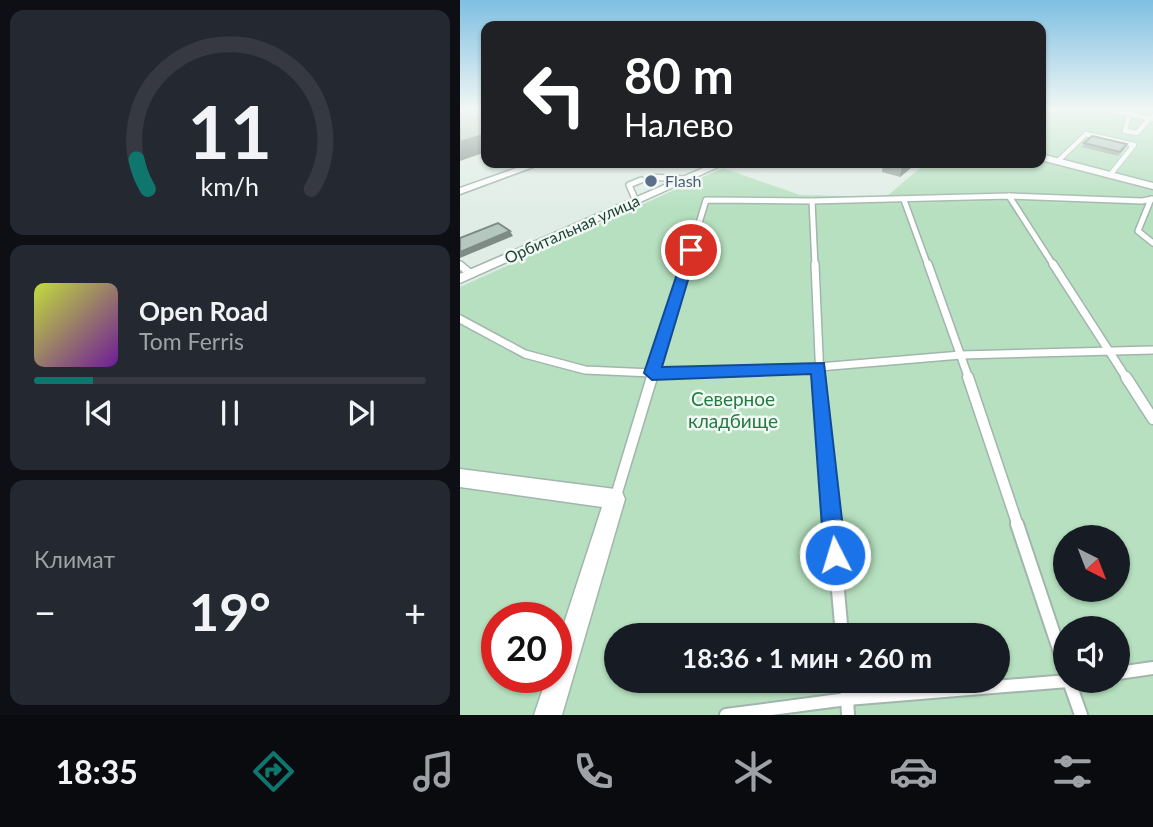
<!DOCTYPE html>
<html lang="ru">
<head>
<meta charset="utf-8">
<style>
	:root { --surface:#171b24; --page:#242831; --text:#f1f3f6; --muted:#9ea1a6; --line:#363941; --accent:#0f766e }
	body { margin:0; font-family:Lato,sans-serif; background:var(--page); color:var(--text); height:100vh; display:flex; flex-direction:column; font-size:26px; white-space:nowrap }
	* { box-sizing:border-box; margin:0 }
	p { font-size:23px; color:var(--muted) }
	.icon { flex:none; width:38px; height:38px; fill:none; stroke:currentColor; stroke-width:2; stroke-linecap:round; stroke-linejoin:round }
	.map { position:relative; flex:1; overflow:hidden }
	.panel { display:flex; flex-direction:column; gap:10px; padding:10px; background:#0d0f14; width:460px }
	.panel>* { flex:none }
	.hud { position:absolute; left:21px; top:21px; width:565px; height:147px; border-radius:14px; box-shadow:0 2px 5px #0004; background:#202124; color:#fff; overflow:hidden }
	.needle { width:46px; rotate:138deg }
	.tools { position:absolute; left:593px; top:525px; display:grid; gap:14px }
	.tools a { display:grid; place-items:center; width:77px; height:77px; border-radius:50%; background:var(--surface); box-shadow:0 2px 5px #0004; font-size:35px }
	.speed { position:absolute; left:21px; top:602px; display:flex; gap:14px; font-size:35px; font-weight:700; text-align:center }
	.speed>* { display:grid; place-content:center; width:91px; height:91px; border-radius:50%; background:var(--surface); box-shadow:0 2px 5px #0004; line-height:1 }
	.speed .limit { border:10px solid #d22; background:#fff; color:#111 }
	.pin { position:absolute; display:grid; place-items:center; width:60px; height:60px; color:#fff; margin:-30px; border:4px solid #fff; border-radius:50%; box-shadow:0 2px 7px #0007 }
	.me { position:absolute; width:77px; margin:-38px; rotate:355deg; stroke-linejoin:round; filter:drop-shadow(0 0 5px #0008) }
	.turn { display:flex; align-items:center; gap:24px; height:147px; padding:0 28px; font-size:32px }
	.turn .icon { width:91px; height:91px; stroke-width:2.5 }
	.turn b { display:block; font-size:49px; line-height:60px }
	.big { font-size:52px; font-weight:700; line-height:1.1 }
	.panel .tile { flex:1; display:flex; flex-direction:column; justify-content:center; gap:10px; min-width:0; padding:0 24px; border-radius:14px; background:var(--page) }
	.panel .dial { align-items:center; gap:0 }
	.dial svg { height:182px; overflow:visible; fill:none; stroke:var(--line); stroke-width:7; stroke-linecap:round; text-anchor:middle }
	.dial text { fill:var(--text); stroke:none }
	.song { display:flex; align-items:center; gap:21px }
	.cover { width:84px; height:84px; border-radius:10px; background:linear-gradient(135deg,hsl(70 70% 55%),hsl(280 70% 35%)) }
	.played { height:7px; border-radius:4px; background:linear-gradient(90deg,var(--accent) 15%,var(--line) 15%) }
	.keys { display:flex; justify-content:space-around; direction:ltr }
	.heat { display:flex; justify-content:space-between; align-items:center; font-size:38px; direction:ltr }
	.trip { position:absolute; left:144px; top:623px; width:406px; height:70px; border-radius:35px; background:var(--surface); box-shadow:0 2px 5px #0004; font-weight:700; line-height:70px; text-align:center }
	.tab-bar { display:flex; height:112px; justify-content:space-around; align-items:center; background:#090b0e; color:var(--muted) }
	.tab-bar .icon { width:49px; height:49px }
	.tab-bar .on { color:var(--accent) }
	.tab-bar b { font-size:32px; color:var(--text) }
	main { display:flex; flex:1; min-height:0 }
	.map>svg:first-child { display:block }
	.green { fill:#b6e0bf; fill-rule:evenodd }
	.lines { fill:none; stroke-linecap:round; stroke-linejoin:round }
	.lane-far4-casing { stroke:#a2b5ad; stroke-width:6 }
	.lane-far3-casing { stroke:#a2b5ad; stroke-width:8 }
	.lane-far2-casing { stroke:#a2b5ad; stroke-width:10 }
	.lane-far1-casing { stroke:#a2b5ad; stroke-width:13 }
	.lane-casing { stroke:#a2b5ad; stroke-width:16 }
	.street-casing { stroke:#a2b5ad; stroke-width:3 }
	.lane-far4 { stroke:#fff; stroke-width:4.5 }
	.lane-far3 { stroke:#fff; stroke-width:5 }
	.lane-far2 { stroke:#fff; stroke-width:7 }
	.lane-far1 { stroke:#fff; stroke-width:10 }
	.lane { stroke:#fff; stroke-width:12 }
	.street { fill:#fff; fill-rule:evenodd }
	.wall { fill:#9caca4 }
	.shaded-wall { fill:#7f8c86 }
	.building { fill:#b5c8bf; stroke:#7f8c86; stroke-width:2 }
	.route { fill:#1a73e8; stroke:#114b97; stroke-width:2 }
	.service-dot { fill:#5c6f8a; stroke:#f1f9f4; stroke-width:2.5 }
	.labels { text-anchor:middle; stroke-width:5; stroke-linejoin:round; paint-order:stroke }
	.far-service-label { font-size:16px; fill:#4e5e75; stroke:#f1f9f4; text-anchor:start }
	.far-street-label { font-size:16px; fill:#1e3f35; stroke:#f1f9f4 }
	.park-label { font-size:19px; fill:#247a41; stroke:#f1f9f4 }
</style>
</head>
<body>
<main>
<section class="panel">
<div class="tile dial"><svg viewBox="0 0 100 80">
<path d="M14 69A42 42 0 1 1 86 69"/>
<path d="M14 69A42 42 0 0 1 9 56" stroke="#0f766e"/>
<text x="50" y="56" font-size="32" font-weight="700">11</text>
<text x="50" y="72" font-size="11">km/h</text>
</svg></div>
<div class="tile">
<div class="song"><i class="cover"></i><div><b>Open Road</b><p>Tom Ferris</p></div></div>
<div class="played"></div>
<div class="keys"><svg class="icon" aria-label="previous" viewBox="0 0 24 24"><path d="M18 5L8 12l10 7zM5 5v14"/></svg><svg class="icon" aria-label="pause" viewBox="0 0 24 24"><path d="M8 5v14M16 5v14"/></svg><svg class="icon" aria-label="next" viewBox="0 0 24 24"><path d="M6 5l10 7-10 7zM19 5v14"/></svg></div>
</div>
<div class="tile"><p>Климат</p>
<div class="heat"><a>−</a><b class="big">19°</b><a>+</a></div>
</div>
</section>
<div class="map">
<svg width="693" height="715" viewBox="0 0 693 715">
	<rect width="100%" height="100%" fill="#e0ede6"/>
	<path class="green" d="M581 110H693V715H0V287L263 168 340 195 426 197 466 163H581ZM606 537H658V590H606ZM37 618H96V677H37ZM606 628H658V681H606ZM156 635H537V681H156Z"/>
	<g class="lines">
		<defs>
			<g id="lane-far4">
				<path d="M649 110 693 119"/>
				<path d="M673 110 669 114 665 131 677 133 693 115"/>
				<path d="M598 161 626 134 674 145 650 175"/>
				<path d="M190 177 216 179"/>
			</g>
			<g id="lane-far3">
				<path d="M190 177 225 179"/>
				<path d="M549 196 594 266"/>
				<path d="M691 199 678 231 693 243"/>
				<path d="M444 200 468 266"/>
				<path d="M176 201 169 185 181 180"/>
				<path d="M352 201 355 266"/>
				<path d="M226 266 246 200 352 201 549 196 682 201 693 199"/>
			</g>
			<g id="lane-far2">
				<path d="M355 264 360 379"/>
				<path d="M468 264 509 379"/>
				<path d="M593 264 667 379"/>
				<path d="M0 265 11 274"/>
				<path d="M0 319 65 354 125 370 192 373 359 367 501 355 693 350"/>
				<path d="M191 379 226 264"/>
			</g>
			<g id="lane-far1">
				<path d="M360 377 373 526"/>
				<path d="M508 377 558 526"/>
				<path d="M666 377 693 419"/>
				<path d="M155 499 192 377"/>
			</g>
			<g id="lane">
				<path d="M372 524 382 635"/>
				<path d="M557 524 606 670"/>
				<path d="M658 673 693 668"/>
				<path d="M386 681 388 715"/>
				<path d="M609 681 621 715"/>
				<path d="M266 715 387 699 608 681"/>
			</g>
			<g id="street">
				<path d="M581 154 693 183V189L581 160Z"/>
				<path d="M71 163H84L0 194V188Z"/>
				<path d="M255 163H267L0 283V274Z"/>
				<path d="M0 469 155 489 162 492 165 499 102 715H74L87 677H96V648L142 507 0 487Z"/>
			</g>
		</defs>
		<use href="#lane-far4" class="lane-far4-casing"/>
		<use href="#lane-far3" class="lane-far3-casing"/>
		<use href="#lane-far2" class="lane-far2-casing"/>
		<use href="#lane-far1" class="lane-far1-casing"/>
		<use href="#lane" class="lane-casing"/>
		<use href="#street" class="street-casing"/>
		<use href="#lane-far4" class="lane-far4"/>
		<use href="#lane-far3" class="lane-far3"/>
		<use href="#lane-far2" class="lane-far2"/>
		<use href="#lane-far1" class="lane-far1"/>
		<use href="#lane" class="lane"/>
		<use href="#street" class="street"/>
	</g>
	<g class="wall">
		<path d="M624 143 665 148 658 156 622 147Z"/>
		<path d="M423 163H457L440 177 422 172Z"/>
	</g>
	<g class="shaded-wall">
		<path d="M26 134V152L0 161V142Z"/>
		<path d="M444 163H457L440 177 442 165Z"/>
		<path d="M50 231 53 236 0 258V252Z"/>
	</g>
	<g class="building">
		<path d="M0 110H26V134L0 142Z"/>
		<path d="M632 136 667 144 660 152 624 143Z"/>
		<path d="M38 223 50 231 0 252V238Z"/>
	</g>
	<linearGradient id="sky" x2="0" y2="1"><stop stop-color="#7fbfe2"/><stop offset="0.52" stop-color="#f1f7f4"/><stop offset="1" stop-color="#f1f7f4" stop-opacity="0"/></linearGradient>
	<rect width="693" height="210" fill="url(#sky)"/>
	<path class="route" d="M231 246 237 250 202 367 364 363 386 555 383 563 375 566 367 563 364 555 351 374 192 380 184 373 225 250Z"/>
	<circle class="service-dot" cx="191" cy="181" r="7"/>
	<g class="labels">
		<g class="far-service-label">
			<text x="205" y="187">Flash</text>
		</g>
		<g class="far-street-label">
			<text transform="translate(112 229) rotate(-24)" y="6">Орбитальная улица</text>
		</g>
		<g class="park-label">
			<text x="273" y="406">Северное<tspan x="273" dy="22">кладбище</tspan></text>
		</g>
	</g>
</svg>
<div class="tools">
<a><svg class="needle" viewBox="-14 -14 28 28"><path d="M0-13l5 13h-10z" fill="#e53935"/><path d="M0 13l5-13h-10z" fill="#9ea1a6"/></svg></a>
<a><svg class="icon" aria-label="sound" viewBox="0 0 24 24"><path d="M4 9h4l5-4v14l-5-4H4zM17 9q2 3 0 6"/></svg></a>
</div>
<div class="speed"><div class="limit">20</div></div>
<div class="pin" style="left:231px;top:250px;background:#d93025"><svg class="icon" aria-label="arrive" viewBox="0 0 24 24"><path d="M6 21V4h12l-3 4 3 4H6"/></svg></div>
<svg class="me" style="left:375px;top:555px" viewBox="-20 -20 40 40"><circle r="17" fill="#1a73e8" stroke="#fff" stroke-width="3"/><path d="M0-11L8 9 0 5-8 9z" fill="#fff"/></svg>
<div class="trip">18:36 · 1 мин · 260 m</div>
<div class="hud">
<div class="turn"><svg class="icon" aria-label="left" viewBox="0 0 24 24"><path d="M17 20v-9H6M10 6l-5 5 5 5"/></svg><div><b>80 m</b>Налево</div></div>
</div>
</div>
</main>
<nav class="tab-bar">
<b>18:35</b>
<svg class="icon on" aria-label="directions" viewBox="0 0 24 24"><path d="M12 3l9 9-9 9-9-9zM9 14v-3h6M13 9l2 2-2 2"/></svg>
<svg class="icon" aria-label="music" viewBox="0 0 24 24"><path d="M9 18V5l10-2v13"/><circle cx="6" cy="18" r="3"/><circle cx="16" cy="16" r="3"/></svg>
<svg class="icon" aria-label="phone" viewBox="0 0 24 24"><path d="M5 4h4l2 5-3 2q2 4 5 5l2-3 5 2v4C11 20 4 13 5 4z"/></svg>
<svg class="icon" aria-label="climate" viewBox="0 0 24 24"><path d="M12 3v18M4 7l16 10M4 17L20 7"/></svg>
<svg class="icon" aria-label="car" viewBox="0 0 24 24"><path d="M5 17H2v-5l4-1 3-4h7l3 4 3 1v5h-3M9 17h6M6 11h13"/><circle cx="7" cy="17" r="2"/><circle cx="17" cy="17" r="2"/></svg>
<svg class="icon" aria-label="filters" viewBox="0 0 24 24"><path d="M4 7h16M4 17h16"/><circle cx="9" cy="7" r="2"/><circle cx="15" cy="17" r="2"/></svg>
</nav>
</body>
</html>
